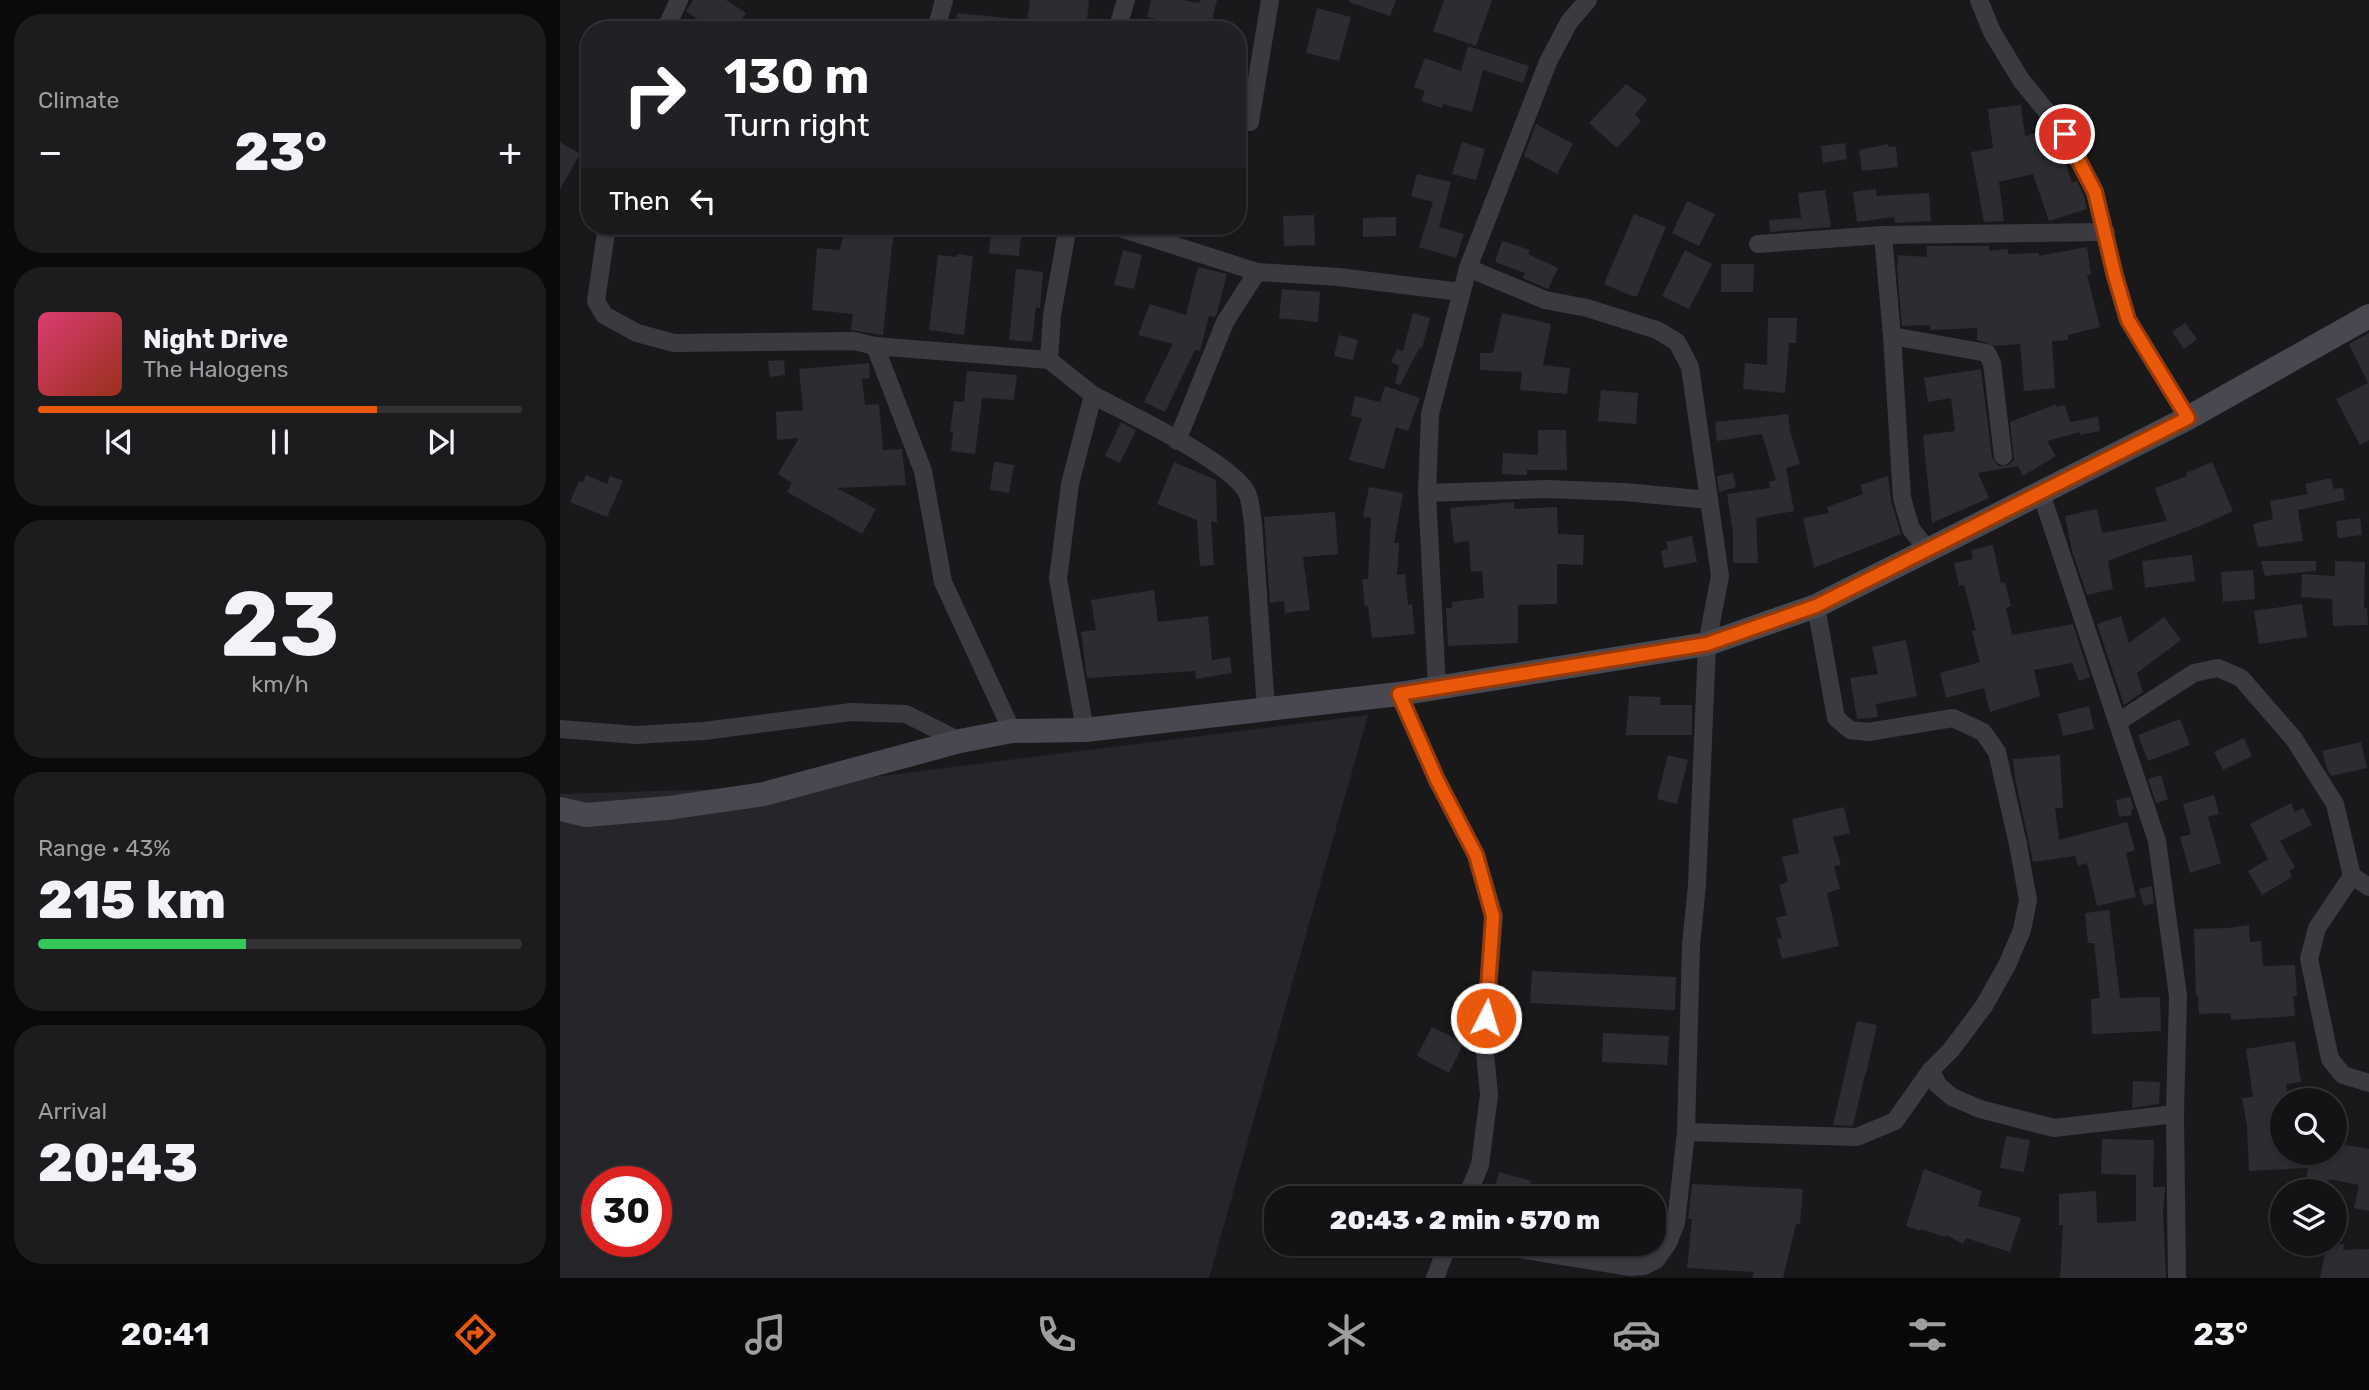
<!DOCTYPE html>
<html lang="en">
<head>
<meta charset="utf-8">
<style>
	:root { --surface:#131315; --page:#1c1c1e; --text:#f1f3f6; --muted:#9d9ea0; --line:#323234; --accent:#ea580c }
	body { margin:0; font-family:Rubik,sans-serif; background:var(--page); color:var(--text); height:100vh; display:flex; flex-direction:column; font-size:26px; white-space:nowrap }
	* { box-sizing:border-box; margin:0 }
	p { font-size:23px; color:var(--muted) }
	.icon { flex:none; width:38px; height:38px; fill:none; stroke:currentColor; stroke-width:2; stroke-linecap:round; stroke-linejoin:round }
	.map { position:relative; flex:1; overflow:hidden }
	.details { display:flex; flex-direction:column; gap:14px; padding:14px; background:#0a0a0c; width:560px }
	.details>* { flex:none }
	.banner { position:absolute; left:21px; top:21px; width:665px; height:214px; border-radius:28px; box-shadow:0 2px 5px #0004,0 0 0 2px var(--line); background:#202124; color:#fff; overflow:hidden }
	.buttons { position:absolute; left:1710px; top:1088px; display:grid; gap:14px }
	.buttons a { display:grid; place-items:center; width:77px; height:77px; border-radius:50%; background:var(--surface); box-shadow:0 2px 5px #0004,0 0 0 2px var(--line); font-size:35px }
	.speed { position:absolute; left:21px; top:1166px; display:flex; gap:14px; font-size:35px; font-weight:700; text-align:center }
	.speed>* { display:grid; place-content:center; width:91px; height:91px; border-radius:50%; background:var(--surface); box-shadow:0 2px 5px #0004,0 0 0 2px var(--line); line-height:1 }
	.speed .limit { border:10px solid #d22; background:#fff; color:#111 }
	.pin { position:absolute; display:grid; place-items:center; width:60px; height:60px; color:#fff; margin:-30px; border:4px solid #fff; border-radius:50%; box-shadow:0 2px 7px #0007 }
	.me { position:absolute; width:77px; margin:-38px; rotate:5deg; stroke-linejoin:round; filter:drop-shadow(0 0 5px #0008) }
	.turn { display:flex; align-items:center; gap:24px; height:147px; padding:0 28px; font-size:32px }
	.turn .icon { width:91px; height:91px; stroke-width:2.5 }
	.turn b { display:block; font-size:49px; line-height:60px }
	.then { display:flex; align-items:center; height:66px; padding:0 28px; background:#0003; gap:14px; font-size:26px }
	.big { font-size:52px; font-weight:800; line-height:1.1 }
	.details .tile { flex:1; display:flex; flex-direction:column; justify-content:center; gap:10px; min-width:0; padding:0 24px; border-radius:28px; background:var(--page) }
	.details .dial { align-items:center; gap:0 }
	.dial b { font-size:91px; line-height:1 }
	.song { display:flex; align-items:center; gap:21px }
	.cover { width:84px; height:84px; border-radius:10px; background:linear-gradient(135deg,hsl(340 70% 55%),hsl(10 70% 35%)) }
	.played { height:7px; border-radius:4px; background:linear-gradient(90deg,var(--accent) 70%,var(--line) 70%) }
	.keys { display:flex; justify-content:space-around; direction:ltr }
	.heat { display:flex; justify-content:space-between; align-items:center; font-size:38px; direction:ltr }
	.charge { height:10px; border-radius:5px; background:linear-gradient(90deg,#34c759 43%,var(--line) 0) }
	.trip { position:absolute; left:704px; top:1186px; width:402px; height:70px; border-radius:28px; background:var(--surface); box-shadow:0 2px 5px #0004,0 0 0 2px var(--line); font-weight:800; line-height:70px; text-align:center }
	.dock { display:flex; height:112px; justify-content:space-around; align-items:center; background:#080808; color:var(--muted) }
	.dock .icon { width:49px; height:49px }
	.dock .on { color:var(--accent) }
	.dock b { font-size:32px; color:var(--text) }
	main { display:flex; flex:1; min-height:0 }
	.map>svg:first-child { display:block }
	.built { fill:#262529; fill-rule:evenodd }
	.building { fill:#2d2c30 }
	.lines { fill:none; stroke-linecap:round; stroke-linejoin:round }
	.street { stroke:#3a3a41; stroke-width:18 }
	.secondary { stroke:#484851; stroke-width:24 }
	.route-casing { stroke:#983908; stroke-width:18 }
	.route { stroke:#ea580c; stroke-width:12 }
</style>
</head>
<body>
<main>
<section class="details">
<div class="tile"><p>Climate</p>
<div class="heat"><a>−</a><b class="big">23°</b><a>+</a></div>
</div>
<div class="tile">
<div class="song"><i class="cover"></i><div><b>Night Drive</b><p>The Halogens</p></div></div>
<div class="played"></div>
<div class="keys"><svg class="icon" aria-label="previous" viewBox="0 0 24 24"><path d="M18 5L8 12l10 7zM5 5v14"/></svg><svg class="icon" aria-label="pause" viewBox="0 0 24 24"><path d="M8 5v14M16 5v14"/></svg><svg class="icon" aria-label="next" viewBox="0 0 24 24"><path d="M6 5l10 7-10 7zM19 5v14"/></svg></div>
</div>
<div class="tile dial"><b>23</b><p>km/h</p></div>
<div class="tile"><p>Range · 43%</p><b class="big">215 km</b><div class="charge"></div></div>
<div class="tile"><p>Arrival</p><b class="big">20:43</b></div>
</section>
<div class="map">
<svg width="1809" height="1278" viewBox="0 0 1809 1278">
	<rect width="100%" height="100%" fill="#19191c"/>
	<path class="built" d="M808 715 649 1278H0V794L233 787ZM37 1181H96V1241H37Z"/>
	<g class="building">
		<path d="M133 0H166L186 13 174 30H154L126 11Z"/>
		<path d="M470 0H529L527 21H523L522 30H466Z"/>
		<path d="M591 0H622L639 3 640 0H657L651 24 629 19 627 25 587 17Z"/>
		<path d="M790 0H836L830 16 789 2Z"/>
		<path d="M884 0H932L916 46 873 31Z"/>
		<path d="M757 8 791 17 779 61 746 53Z"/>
		<path d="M397 13 467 20 466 30H395Z"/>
		<path d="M908 46 969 66 963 83 923 70 912 112 883 104 882 108 861 101 865 91 854 87 865 58 901 71Z"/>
		<path d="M1066 84 1087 99 1075 115 1081 121 1057 148 1029 123Z"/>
		<path d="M1461 105 1465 136 1487 130 1504 157 1512 183 1517 181 1524 196 1527 209 1489 221 1473 174 1439 182 1444 221 1424 222 1411 152 1433 148 1428 109Z"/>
		<path d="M976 124 1013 144 997 174 964 156Z"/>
		<path d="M0 142 20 154 0 189Z"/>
		<path d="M902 142 925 149 916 180 892 174Z"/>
		<path d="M1285 143 1287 159 1263 163 1261 146Z"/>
		<path d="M1328 144 1329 147 1336 146 1338 167 1302 171 1299 150Z"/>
		<path d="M857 174 891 182 879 227 904 234 896 258 859 247 873 202 851 196Z"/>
		<path d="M1316 189 1317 196 1369 193 1371 221 1335 223 1334 217 1297 222 1293 192Z"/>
		<path d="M1265 190 1271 227 1210 232 1209 220 1241 218 1238 193Z"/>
		<path d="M1127 201 1155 214 1139 246 1112 233Z"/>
		<path d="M1074 214 1106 227 1077 296H1072L1044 284Z"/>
		<path d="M754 215 755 245 724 246 723 216Z"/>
		<path d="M836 217V236L803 237V218Z"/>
		<path d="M285 226H337L332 245 323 335 291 330 293 314 252 310 257 248 280 250Z"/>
		<path d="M432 226H462L459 256 429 253Z"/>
		<path d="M942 241 970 250 968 254 998 268 988 289 963 278 965 273 935 262Z"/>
		<path d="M1367 246H1429V251L1448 249V254L1479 253V256L1527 247 1531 275H1527L1540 327 1508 335V340L1492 341 1495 388 1464 391 1460 344 1435 346 1417 340V328L1370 330V325L1342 326 1337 269 1338 255 1367 257Z"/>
		<path d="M563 250 582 255 574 289 554 285Z"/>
		<path d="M1125 250 1152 264 1129 309 1102 296Z"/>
		<path d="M397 254 413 256 404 335 369 330 378 255 397 257Z"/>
		<path d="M1161 264H1194L1193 292H1161Z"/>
		<path d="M638 267 667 274 657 313 655 317 649 316 640 351 635 350 605 412 584 402 613 344 578 335 590 304 626 315Z"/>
		<path d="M456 269 483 272 480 308 476 307 472 342 449 340Z"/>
		<path d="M722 289 760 292 758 322 719 318Z"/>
		<path d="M853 313 870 318 862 348 860 347 840 385 835 383 839 366 831 362 837 349 843 351Z"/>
		<path d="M942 313 991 324 983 365 1010 368 1007 394 960 390 962 372 920 370V353H933Z"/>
		<path d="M1208 318H1237L1236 343H1229L1225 393 1183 389 1185 363 1207 365Z"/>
		<path d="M1625 323 1637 339 1624 349 1612 332Z"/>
		<path d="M1809 333V440L1800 445 1776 399 1808 383 1789 344Z"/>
		<path d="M779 335 798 340 793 360 774 356Z"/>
		<path d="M224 360 225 375 210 377 208 361Z"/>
		<path d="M309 363 310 378 302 379 305 405 319 404 323 450 342 449 346 485 277 488 316 509 302 534 227 492 232 483 218 474 239 438 217 440 216 412 243 410 239 369Z"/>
		<path d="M1421 369 1432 457 1438 466 1449 465 1454 460 1450 422 1496 404V407L1505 405 1510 422 1538 417 1540 431 1520 435V432L1487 441 1496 456 1463 476 1458 466 1418 473 1429 498 1372 523 1363 435 1395 431 1391 398 1368 402 1364 378Z"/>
		<path d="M407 371 457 375 454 400 422 398 415 454 391 451 393 432H390L394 401 404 402Z"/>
		<path d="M825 386 860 398 848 431 836 427 824 469 789 460 802 418 791 416 795 396 820 402Z"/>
		<path d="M1041 390 1078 393 1076 424 1038 421Z"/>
		<path d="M1228 414 1230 431 1240 464 1226 468 1234 511 1196 518 1198 563H1173V532L1167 494 1210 488 1209 482 1216 480 1202 434 1157 441 1155 422Z"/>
		<path d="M561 422 576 430 560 463 545 456Z"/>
		<path d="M978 430H1006L1007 470H967V475L942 474 943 453 978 455Z"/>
		<path d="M434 462 454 465 449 493 430 490Z"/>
		<path d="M614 462 656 480 657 522H651L654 565 640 566 637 520 597 504Z"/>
		<path d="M1652 462 1673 511 1640 526 1550 560 1548 562 1553 589 1527 595 1512 551 1505 516 1537 509 1542 533 1607 521 1595 488 1627 476 1626 473Z"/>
		<path d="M1173 473 1176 487 1159 492 1157 476Z"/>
		<path d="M26 475 47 484 50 476 63 481 47 517 10 502 19 481 23 482Z"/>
		<path d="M1328 476 1331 501 1341 534 1254 568 1243 518 1269 513 1267 507 1303 494 1300 485Z"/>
		<path d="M1771 478 1774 489 1783 488 1785 500 1738 510 1743 541 1698 547 1693 524 1713 519 1710 501 1748 494 1745 484Z"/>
		<path d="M809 487 843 493 834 543H839L837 575 845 574 848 605 852 604 855 634 812 638 808 606H805L802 579H808L811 518 803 517Z"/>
		<path d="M954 502V509L997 507 998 534 1024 535 1023 565 997 564V604L958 605V643L888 646 886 608H892V602L924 598 922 571 911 572 909 541 894 543 890 508Z"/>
		<path d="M775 512 778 554 743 557 750 610 725 613 724 601 710 603 704 517Z"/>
		<path d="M1800 518 1802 535 1778 538 1776 521Z"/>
		<path d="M1132 536 1137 562 1104 568 1101 551 1108 549 1106 542Z"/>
		<path d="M1433 545 1441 583 1445 582 1451 606 1446 608 1452 635 1513 624 1530 677 1519 681 1512 663 1474 670 1480 696 1430 712 1424 688 1386 698 1380 673 1420 662 1412 631 1416 630 1404 585 1399 586 1394 563 1413 559 1411 550Z"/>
		<path d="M1632 555 1635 581 1585 588 1582 561Z"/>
		<path d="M1701 561H1756V571L1705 576Z"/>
		<path d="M1775 561 1805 562 1804 608H1807L1808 625 1773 626 1772 599 1741 597 1742 574 1775 576Z"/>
		<path d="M1693 570 1695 599 1663 602 1661 572Z"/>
		<path d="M594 590 598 622 648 616 652 660 670 657 672 673 636 679 635 671 527 678 521 632 536 630 531 600Z"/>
		<path d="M1742 604 1747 637 1699 644 1694 611Z"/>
		<path d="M1561 616 1569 643 1604 617 1621 640 1577 673 1583 692 1564 705 1537 624Z"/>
		<path d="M1346 640 1357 696 1316 704 1318 717 1297 719 1290 678 1318 674 1312 647Z"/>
		<path d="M1069 696 1101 697 1100 705H1132V735H1066Z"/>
		<path d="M1529 706 1534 729 1503 736 1498 714Z"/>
		<path d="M1620 719 1630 745 1588 761 1578 735Z"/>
		<path d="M1684 738 1692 756 1663 770 1654 752Z"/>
		<path d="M1801 742 1807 768 1771 776 1767 769 1762 751Z"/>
		<path d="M1108 755 1128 760 1117 804 1097 799Z"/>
		<path d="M1500 755 1503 808H1495L1499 840 1567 822 1575 850 1566 853 1576 897 1537 906 1527 863 1518 866 1515 856 1473 862 1455 778 1453 759Z"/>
		<path d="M1601 775 1608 799 1596 803 1588 779Z"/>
		<path d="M1654 795 1659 814 1648 817 1661 863 1630 873 1620 837 1631 834 1623 804Z"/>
		<path d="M1570 797 1574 809 1571 810 1572 815 1559 817 1556 800Z"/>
		<path d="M1731 803 1735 812 1743 808 1752 825 1720 841 1735 867 1729 871 1732 877 1702 895 1688 871 1708 859 1690 824Z"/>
		<path d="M1284 807 1290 833 1273 837 1281 865 1274 866 1280 889 1267 893 1279 946 1222 959 1217 939 1222 938 1216 918 1227 915 1219 885 1228 882 1222 857 1239 853 1232 819Z"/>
		<path d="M1592 886 1594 903 1584 906 1579 889Z"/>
		<path d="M1549 910 1560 998 1600 997 1601 1031 1532 1034 1531 999 1540 998 1534 943H1528L1525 913Z"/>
		<path d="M1689 925 1690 942 1701 941 1703 966 1735 965 1737 996H1733L1735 1016 1671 1020 1670 1013 1639 1014 1638 996H1636L1634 929 1668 928Z"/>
		<path d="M972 971 1116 977 1115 1010 970 1003Z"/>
		<path d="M1297 1021 1317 1025 1306 1074H1305L1293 1126 1273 1125Z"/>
		<path d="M872 1027 904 1043 889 1073 857 1056Z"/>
		<path d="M1043 1033 1109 1036 1107 1065 1042 1062Z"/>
		<path d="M1735 1041 1741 1082 1726 1084 1729 1101H1722V1153H1774V1143L1809 1149V1211L1794 1208 1799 1185 1769 1179 1766 1192H1744L1748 1168 1689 1171 1687 1126 1682 1098 1693 1097 1686 1049Z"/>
		<path d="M1573 1081 1600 1082 1599 1104 1572 1108Z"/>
		<path d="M1446 1136 1470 1140 1464 1172 1440 1168Z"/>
		<path d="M1542 1139 1594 1140 1593 1187H1605L1603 1212 1606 1278H1500L1503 1225H1499V1194L1536 1191 1537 1223 1576 1221V1175L1541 1174Z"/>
		<path d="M1364 1169 1422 1191 1418 1206 1461 1218 1450 1252 1406 1238 1403 1244 1386 1235 1385 1237 1361 1229 1360 1231 1346 1226Z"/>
		<path d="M939 1172 971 1181 967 1195 935 1186Z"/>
		<path d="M1132 1184 1243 1189 1240 1224H1236L1223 1278H1192L1194 1272 1127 1268 1132 1219H1128Z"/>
		<path d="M1767 1244H1784L1783 1250 1809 1249V1278H1760Z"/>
	</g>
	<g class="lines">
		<g class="street">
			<path d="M1419 0 1432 32 1461 80 1505 134 1535 192 1555 276 1568 320 1628 418"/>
			<path d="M105 30 119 0"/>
			<path d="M376 30 384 0"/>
			<path d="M557 30 566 0"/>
			<path d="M690 122 710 0"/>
			<path d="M47 226 36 301 44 315 77 333 114 343 294 341 315 346 489 360 533 395 510 484 498 579 525 730"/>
			<path d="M554 226 697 272 778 277 901 292"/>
			<path d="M1323 235 1332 336 1342 498 1351 529 1368 550"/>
			<path d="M1198 244 1323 235 1546 232"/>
			<path d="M908 268 985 300 1027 308 1097 330 1117 342 1130 367 1160 576 1147 644 1137 885 1131 945 1126 1132 1116 1223 1108 1243 1096 1260 1084 1266 1070 1267 928 1244"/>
			<path d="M1332 336 1427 353 1432 363 1443 456"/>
			<path d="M315 346 363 471 383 582 452 731"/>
			<path d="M489 360 492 315 508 226"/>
			<path d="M533 395C568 414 667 460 686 491 691 499 691 513 693 523L706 709"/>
			<path d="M617 441 665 322 697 272"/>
			<path d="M867 493 986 489 1065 492 1149 500"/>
			<path d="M1481 493 1597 841 1618 996 1615 1114 1617 1278"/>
			<path d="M877 688 867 493 870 414 908 268 988 62 1009 22 1028 0"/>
			<path d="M839 694 877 780 916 855 934 916 924 1041 929 1095 920 1165 906 1199"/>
			<path d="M1558 722 1634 673 1658 668 1681 678 1734 739 1775 804 1792 876 1809 887"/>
			<path d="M0 729 76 735 144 731 291 712 346 714 400 741"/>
			<path d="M1792 876 1757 928 1749 959 1770 1059 1783 1075 1809 1083"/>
			<path d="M1371 1070 1378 1085 1392 1097 1420 1109 1494 1128 1615 1114"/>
			<path d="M1126 1132 1297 1137 1335 1121 1371 1070 1391 1050 1424 1006 1447 965 1462 930 1468 900 1458 844 1437 752 1423 732 1393 718 1308 732 1290 730 1276 718 1256 606"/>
			<path d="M875 1278 888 1244"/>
		</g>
		<path class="secondary" d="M0 809 26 815 108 808 204 794 400 741 452 731 525 730 839 694 1147 644 1256 606 1368 550 1628 418 1809 316"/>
	</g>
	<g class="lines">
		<defs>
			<path id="route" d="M926 1018 933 916 916 855 877 780 839 694 1147 644 1256 606 1628 418 1568 320 1555 276 1535 192 1505 134"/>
		</defs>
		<use href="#route" class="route-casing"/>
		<use href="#route" class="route"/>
	</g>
</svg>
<div class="buttons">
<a><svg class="icon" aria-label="search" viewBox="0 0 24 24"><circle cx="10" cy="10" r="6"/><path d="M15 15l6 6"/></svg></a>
<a><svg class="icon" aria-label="layers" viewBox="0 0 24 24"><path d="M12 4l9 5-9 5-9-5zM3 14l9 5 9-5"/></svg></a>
</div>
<div class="speed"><div class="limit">30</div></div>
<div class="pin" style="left:1505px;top:134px;background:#d93025"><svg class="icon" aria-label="arrive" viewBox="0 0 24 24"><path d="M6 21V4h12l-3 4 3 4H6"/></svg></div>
<svg class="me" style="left:926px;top:1018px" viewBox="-20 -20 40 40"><circle r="17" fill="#ea580c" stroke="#fff" stroke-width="3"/><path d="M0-11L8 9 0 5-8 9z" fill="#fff"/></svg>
<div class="trip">20:43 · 2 min · 570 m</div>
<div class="banner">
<div class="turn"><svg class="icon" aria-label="right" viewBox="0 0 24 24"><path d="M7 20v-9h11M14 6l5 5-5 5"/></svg><div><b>130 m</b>Turn right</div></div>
<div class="then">Then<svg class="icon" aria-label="left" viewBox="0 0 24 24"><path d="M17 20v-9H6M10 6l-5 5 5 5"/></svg></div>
</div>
</div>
</main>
<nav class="dock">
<b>20:41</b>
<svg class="icon on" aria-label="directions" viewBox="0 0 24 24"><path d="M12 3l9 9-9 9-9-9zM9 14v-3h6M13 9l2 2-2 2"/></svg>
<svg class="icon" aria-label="music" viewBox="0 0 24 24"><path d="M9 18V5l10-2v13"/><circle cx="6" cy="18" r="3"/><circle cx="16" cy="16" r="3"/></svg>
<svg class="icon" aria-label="phone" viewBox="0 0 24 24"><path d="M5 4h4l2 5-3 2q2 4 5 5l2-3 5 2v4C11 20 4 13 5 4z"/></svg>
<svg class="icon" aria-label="climate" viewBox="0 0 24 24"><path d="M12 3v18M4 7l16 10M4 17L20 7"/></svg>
<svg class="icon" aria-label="car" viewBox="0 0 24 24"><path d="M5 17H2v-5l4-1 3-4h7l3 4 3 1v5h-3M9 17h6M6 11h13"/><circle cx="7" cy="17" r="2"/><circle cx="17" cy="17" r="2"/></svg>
<svg class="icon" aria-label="filters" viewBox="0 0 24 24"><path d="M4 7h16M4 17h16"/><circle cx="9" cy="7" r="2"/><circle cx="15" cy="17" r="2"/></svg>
<b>23°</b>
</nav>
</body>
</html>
